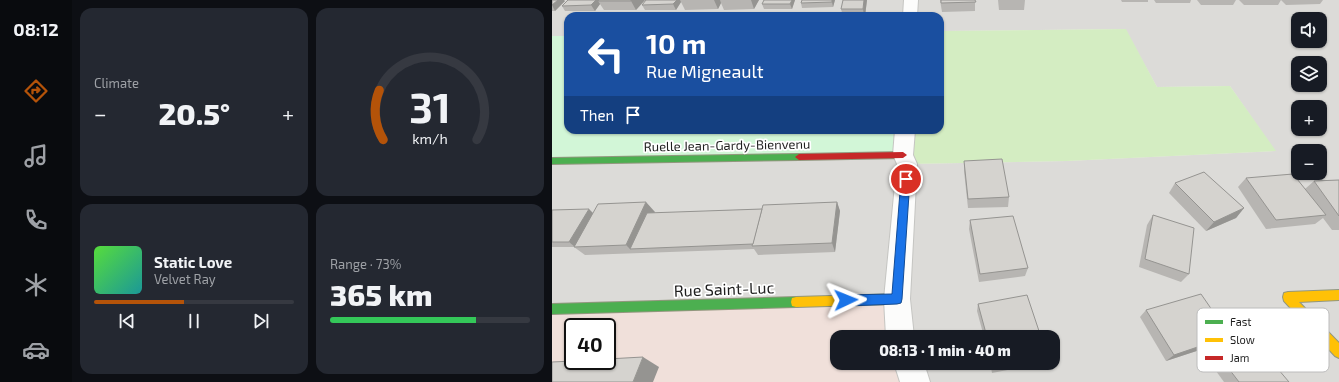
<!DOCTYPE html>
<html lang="en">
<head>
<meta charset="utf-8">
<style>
	:root { --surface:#171b24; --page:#242831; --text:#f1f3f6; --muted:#9ea1a6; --line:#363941; --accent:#b45309 }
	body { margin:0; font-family:"Exo 2",sans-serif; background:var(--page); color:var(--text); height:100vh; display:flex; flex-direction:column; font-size:15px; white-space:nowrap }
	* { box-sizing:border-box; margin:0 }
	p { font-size:13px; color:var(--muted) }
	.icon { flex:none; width:22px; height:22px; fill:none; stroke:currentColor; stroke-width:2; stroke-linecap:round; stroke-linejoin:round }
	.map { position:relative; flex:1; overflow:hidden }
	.panel { display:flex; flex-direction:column; gap:8px; padding:8px; background:#0d0f14; width:480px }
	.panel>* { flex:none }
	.top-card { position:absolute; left:12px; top:12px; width:380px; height:122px; border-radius:12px; box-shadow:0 1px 3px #0004; background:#1a4fa0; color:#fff; overflow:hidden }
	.tools { position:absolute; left:739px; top:12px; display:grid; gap:8px }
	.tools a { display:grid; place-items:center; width:36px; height:36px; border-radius:8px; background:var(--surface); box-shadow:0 1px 3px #0004; font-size:20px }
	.speed { position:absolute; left:12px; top:318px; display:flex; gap:8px; font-size:20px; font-weight:700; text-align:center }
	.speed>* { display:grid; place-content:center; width:52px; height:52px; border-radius:50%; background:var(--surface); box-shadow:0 1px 3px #0004; line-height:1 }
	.speed .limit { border:2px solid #111; border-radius:6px; background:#fff; color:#111 }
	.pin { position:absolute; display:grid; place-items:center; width:34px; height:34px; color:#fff; margin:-17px; border:2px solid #fff; border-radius:50%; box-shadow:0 1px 4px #0007 }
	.me { position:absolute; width:44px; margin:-22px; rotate:88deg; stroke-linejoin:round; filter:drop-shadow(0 0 3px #0008) }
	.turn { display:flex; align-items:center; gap:14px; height:84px; padding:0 16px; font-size:18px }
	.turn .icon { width:52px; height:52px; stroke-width:2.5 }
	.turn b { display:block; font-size:28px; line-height:34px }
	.then { display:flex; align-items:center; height:38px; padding:0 16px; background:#0003; gap:8px; font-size:15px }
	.big { font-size:30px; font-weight:800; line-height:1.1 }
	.panel .tile { flex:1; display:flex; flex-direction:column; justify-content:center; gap:6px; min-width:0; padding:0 14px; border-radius:12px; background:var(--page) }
	.panel .dial { align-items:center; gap:0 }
	.dial svg { height:104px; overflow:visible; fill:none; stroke:var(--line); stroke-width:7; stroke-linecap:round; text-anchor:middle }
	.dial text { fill:var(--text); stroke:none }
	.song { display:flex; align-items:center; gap:12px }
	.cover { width:48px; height:48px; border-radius:6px; background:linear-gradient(135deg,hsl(110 70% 55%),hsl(180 70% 35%)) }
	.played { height:4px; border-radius:2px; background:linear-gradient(90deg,var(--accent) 45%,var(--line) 45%) }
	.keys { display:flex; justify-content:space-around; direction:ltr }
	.heat { display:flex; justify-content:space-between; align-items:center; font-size:22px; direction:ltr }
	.charge { height:6px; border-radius:3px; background:linear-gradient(90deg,#34c759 73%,var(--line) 0) }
	.panel .tiles { flex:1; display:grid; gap:8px; grid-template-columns:repeat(2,1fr) }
	.trip { position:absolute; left:278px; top:330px; width:230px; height:40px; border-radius:12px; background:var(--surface); box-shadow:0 1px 3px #0004; font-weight:800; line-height:40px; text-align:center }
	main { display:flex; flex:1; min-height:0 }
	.menu { display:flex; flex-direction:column; width:72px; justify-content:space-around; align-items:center; background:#090b0e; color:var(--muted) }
	.menu .icon { width:28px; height:28px }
	.menu .active { color:var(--accent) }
	.menu b { font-size:18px; color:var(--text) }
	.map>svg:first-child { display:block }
	.residential { fill:#dcdbd8; fill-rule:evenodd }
	.commercial { fill:#f0e0da; fill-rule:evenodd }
	.grass { fill:#d4edc2 }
	.park { fill:#d2f6d7 }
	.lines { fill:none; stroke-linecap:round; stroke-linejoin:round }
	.street-casing { stroke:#c5c5c2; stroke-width:2 }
	.fast-casing { stroke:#92977e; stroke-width:2 }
	.slow-casing { stroke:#92977e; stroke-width:2 }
	.jam-casing { stroke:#92977e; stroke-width:2 }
	.street { fill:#fcfcfb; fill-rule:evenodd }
	.fast { fill:#4caf50; fill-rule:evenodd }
	.slow { fill:#ffc107; fill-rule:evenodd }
	.jam { fill:#c62828; fill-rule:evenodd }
	.wall { fill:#b7b5b2 }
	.shaded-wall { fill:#959491 }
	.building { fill:#d5d3cf; stroke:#959491 }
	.route { fill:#1a73e8; stroke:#114b97 }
	.labels { text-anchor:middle; stroke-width:3.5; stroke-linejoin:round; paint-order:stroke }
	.street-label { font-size:13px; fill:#1e1e1e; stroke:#fff }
	.near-street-label { font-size:16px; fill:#1e1e1e; stroke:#fff }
	.key { fill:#fff; stroke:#bcbcbc; stroke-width:1 }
	.key-label { font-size:11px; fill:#1e1e1e }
</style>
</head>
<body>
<main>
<nav class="menu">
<b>08:12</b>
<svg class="icon active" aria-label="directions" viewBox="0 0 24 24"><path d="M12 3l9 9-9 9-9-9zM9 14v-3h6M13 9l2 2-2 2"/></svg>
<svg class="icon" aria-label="music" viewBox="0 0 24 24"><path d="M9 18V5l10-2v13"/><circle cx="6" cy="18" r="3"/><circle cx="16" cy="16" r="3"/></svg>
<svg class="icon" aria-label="phone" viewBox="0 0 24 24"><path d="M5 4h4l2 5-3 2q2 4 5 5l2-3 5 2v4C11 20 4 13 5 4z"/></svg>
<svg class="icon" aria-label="climate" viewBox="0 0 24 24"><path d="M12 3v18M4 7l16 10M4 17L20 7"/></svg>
<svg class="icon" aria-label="car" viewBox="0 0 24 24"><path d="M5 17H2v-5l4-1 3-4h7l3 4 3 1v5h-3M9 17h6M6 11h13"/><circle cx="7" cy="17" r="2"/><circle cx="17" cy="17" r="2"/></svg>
</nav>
<section class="panel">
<div class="tiles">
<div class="tile"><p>Climate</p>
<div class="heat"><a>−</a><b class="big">20.5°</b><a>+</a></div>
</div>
<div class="tile dial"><svg viewBox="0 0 100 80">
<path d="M14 69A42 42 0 1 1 86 69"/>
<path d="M14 69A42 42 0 0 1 11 31" stroke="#b45309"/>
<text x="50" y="56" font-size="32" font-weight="700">31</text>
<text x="50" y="72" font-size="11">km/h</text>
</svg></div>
<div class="tile">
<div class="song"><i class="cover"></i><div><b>Static Love</b><p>Velvet Ray</p></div></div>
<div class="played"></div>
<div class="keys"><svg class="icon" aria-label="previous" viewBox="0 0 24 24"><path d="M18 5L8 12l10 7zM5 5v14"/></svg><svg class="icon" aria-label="pause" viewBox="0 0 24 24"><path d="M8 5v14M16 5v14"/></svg><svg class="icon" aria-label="next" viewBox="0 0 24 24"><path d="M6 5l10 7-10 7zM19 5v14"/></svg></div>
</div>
<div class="tile"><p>Range · 73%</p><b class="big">365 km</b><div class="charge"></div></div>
</div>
</section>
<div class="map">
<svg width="787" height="382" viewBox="0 0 787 382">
	<rect width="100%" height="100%" fill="#edece6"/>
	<path class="residential" d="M0 0H787V382H363L357 363H501V337H348L0 309V161L351 155 355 164 515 161 723 151 678 86 605 87 573 29 388 31V16H16V36H0ZM746 19H768V41H746ZM746 63H768V85H746ZM746 107H768V129H746ZM746 151H768V173H746Z"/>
	<path class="commercial" d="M345 299 348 337H285V363H357L363 382H0V309ZM21 327H55V361H21Z"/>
	<path class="grass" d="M574 29 605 87 678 86 724 151 515 161 355 164 353 130H388V31Z"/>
	<path class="park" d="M0 36H16V130H353L351 155 0 161Z"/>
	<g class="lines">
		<defs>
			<g id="street">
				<path d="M352 0H366L365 16H351Z"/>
				<path d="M343 130H363L361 155 365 164 358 299 362 337H334L332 299 345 164 341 155Z"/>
				<path d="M342 363H372L378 382H348Z"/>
			</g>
			<g id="fast">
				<path d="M247 154 251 157 247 160 0 164V158Z"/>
				<path d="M244 297 248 298 249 302 248 306 244 307 0 314V304Z"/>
			</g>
			<g id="slow">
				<path d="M787 290V300L747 302 787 343V358L783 356 732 301 731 297 732 293 736 292Z"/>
				<path d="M345 294 349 295 350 299 349 303 345 304 244 307 240 306 239 302 240 298 244 297Z"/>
			</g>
			<path id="jam" d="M351 152 355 155 351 158 247 160 243 157 247 154Z"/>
		</defs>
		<use href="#street" class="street-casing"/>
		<use href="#fast" class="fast-casing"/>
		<use href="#slow" class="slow-casing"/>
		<use href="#jam" class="jam-casing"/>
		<use href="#street" class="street"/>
		<use href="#fast" class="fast"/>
		<use href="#slow" class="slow"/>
		<use href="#jam" class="jam"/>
	</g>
	<g class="wall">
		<path d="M0 0 13 1 3 11H0Z"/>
		<path d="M16 0H93L84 10H52L48 4 43 11H13L10 6Z"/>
		<path d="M94 0H207L202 9 172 10 169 3 166 9 133 10 129 2 124 10H93L90 5Z"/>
		<path d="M212 0H243L240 9H212L210 4Z"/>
		<path d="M283 0 281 7 250 8 249 3Z"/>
		<path d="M315 0 313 16H291L289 9Z"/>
		<path d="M388 0H423V11L390 12Z"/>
		<path d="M446 0H473L472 10H447Z"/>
		<path d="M569 0H596V2H570Z"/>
		<path d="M602 0H639L638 3H604Z"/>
		<path d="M645 0H684L681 5H649Z"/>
		<path d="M687 0H729L726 5H692Z"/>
		<path d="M729 0H771L768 4 734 5Z"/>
		<path d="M412 161 457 197 456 207 416 208 412 171Z"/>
		<path d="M694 178 753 189 762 181 787 180V230H780L771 218 763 224 714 229 686 187Z"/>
		<path d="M623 183 692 208 684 218 654 231 617 193Z"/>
		<path d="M285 202 288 211 283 252 206 255 202 249 33 255 22 247H0V210L41 213 103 212 102 213 210 209Z"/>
		<path d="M601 215 637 274 629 282 587 267 595 225Z"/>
		<path d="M418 220 476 268 473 276 427 282 417 229Z"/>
		<path d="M426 304 489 337H432L425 311Z"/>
		<path d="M594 310 678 336 669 343 614 361 588 317Z"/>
		<path d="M438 363H491L440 373Z"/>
		<path d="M674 365 737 382H672L664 371Z"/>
	</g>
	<g class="shaded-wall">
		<path d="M6 0H12L13 1 3 11 0 5Z"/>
		<path d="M44 0H52L46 1 48 4 43 11 39 5Z"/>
		<path d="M79 0H93L84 10 79 1Z"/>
		<path d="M125 0H131H128L129 2 124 10 121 4Z"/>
		<path d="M162 0H171H168L169 3 166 9Z"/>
		<path d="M199 0H207L202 9Z"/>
		<path d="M240 0H243L240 9 238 4Z"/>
		<path d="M280 0H283L281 7 280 2Z"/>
		<path d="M312 0H315L313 16H312L311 9Z"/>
		<path d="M94 202 103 212 86 248 78 249 74 245Z"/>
		<path d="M285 202 288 211 283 252 280 243Z"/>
		<path d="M692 208 684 218 654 231 662 222Z"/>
		<path d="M37 209 42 214 23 247 17 242Z"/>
		<path d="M678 336 669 343 614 361 622 355Z"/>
		<path d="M91 357 107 367 101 382H81Z"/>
	</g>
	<g class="building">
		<path d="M0 0H6L0 5Z"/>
		<path d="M16 0H44L39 5 10 6Z"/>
		<path d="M47 0H79V1H46Z"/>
		<path d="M94 0H125L121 4 90 5Z"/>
		<path d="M212 0H240L238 4H210Z"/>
		<path d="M250 0H280V2L249 3Z"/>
		<path d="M291 0H312L311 9H289Z"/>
		<path d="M389 0H423L424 2 389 3Z"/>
		<path d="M450 159 457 197 416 199 412 161Z"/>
		<path d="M652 172 692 208 662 222 623 183Z"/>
		<path d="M741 174 774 215 724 220 694 178Z"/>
		<path d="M787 180V216L762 181Z"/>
		<path d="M94 202 74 245 22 247 46 204Z"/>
		<path d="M285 202 280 243 200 246 211 205Z"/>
		<path d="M37 209 17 242H0V210Z"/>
		<path d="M210 209 201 244 78 249 95 213Z"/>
		<path d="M601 215 642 228 637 274 593 259Z"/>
		<path d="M461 216 476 268 428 274 418 220Z"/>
		<path d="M649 294 678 336 622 355 594 310Z"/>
		<path d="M475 295 489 337H435L426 304Z"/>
		<path d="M709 349 737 382H687L674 365Z"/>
		<path d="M91 357 81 382H0V362L21 361H55V359Z"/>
		<path d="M441 363H460L442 366Z"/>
	</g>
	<path class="route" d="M354 175 358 179 350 299 349 303 345 304 294 306 290 304 288 300 290 297 294 295 340 294 349 179Z"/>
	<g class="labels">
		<g class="street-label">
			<text transform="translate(175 145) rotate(-1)" y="5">Ruelle Jean-Gardy-Bienvenu</text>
		</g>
		<g class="near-street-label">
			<text transform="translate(172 289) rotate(-2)" y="6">Rue Saint-Luc</text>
		</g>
	</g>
	<rect x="645" y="308" width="132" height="64" rx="6" class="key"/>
	<rect x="653" y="320" width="18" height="4" fill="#4caf50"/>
	<rect x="653" y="338" width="18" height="4" fill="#ffc107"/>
	<rect x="653" y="356" width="18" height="4" fill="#c62828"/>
	<g class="key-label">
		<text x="678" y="326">Fast</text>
		<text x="678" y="344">Slow</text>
		<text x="678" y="362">Jam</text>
	</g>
</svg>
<div class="tools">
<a><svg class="icon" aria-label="sound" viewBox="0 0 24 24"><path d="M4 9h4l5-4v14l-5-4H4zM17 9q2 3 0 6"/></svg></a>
<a><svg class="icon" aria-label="layers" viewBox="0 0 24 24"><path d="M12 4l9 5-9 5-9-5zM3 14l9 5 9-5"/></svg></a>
<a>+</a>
<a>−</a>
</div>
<div class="speed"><div class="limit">40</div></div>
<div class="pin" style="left:354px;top:179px;background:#d93025"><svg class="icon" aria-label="arrive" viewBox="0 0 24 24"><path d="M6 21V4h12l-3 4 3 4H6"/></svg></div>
<svg class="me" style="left:294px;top:300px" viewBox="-20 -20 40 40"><path d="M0-17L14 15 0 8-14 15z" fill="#1a73e8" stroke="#fff" stroke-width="4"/></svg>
<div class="trip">08:13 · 1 min · 40 m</div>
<div class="top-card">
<div class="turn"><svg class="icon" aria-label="left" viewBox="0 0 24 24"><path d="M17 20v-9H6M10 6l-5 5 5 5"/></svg><div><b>10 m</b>Rue Migneault</div></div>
<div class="then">Then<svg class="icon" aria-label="arrive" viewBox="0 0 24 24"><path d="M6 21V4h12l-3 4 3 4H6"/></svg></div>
</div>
</div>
</main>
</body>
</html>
